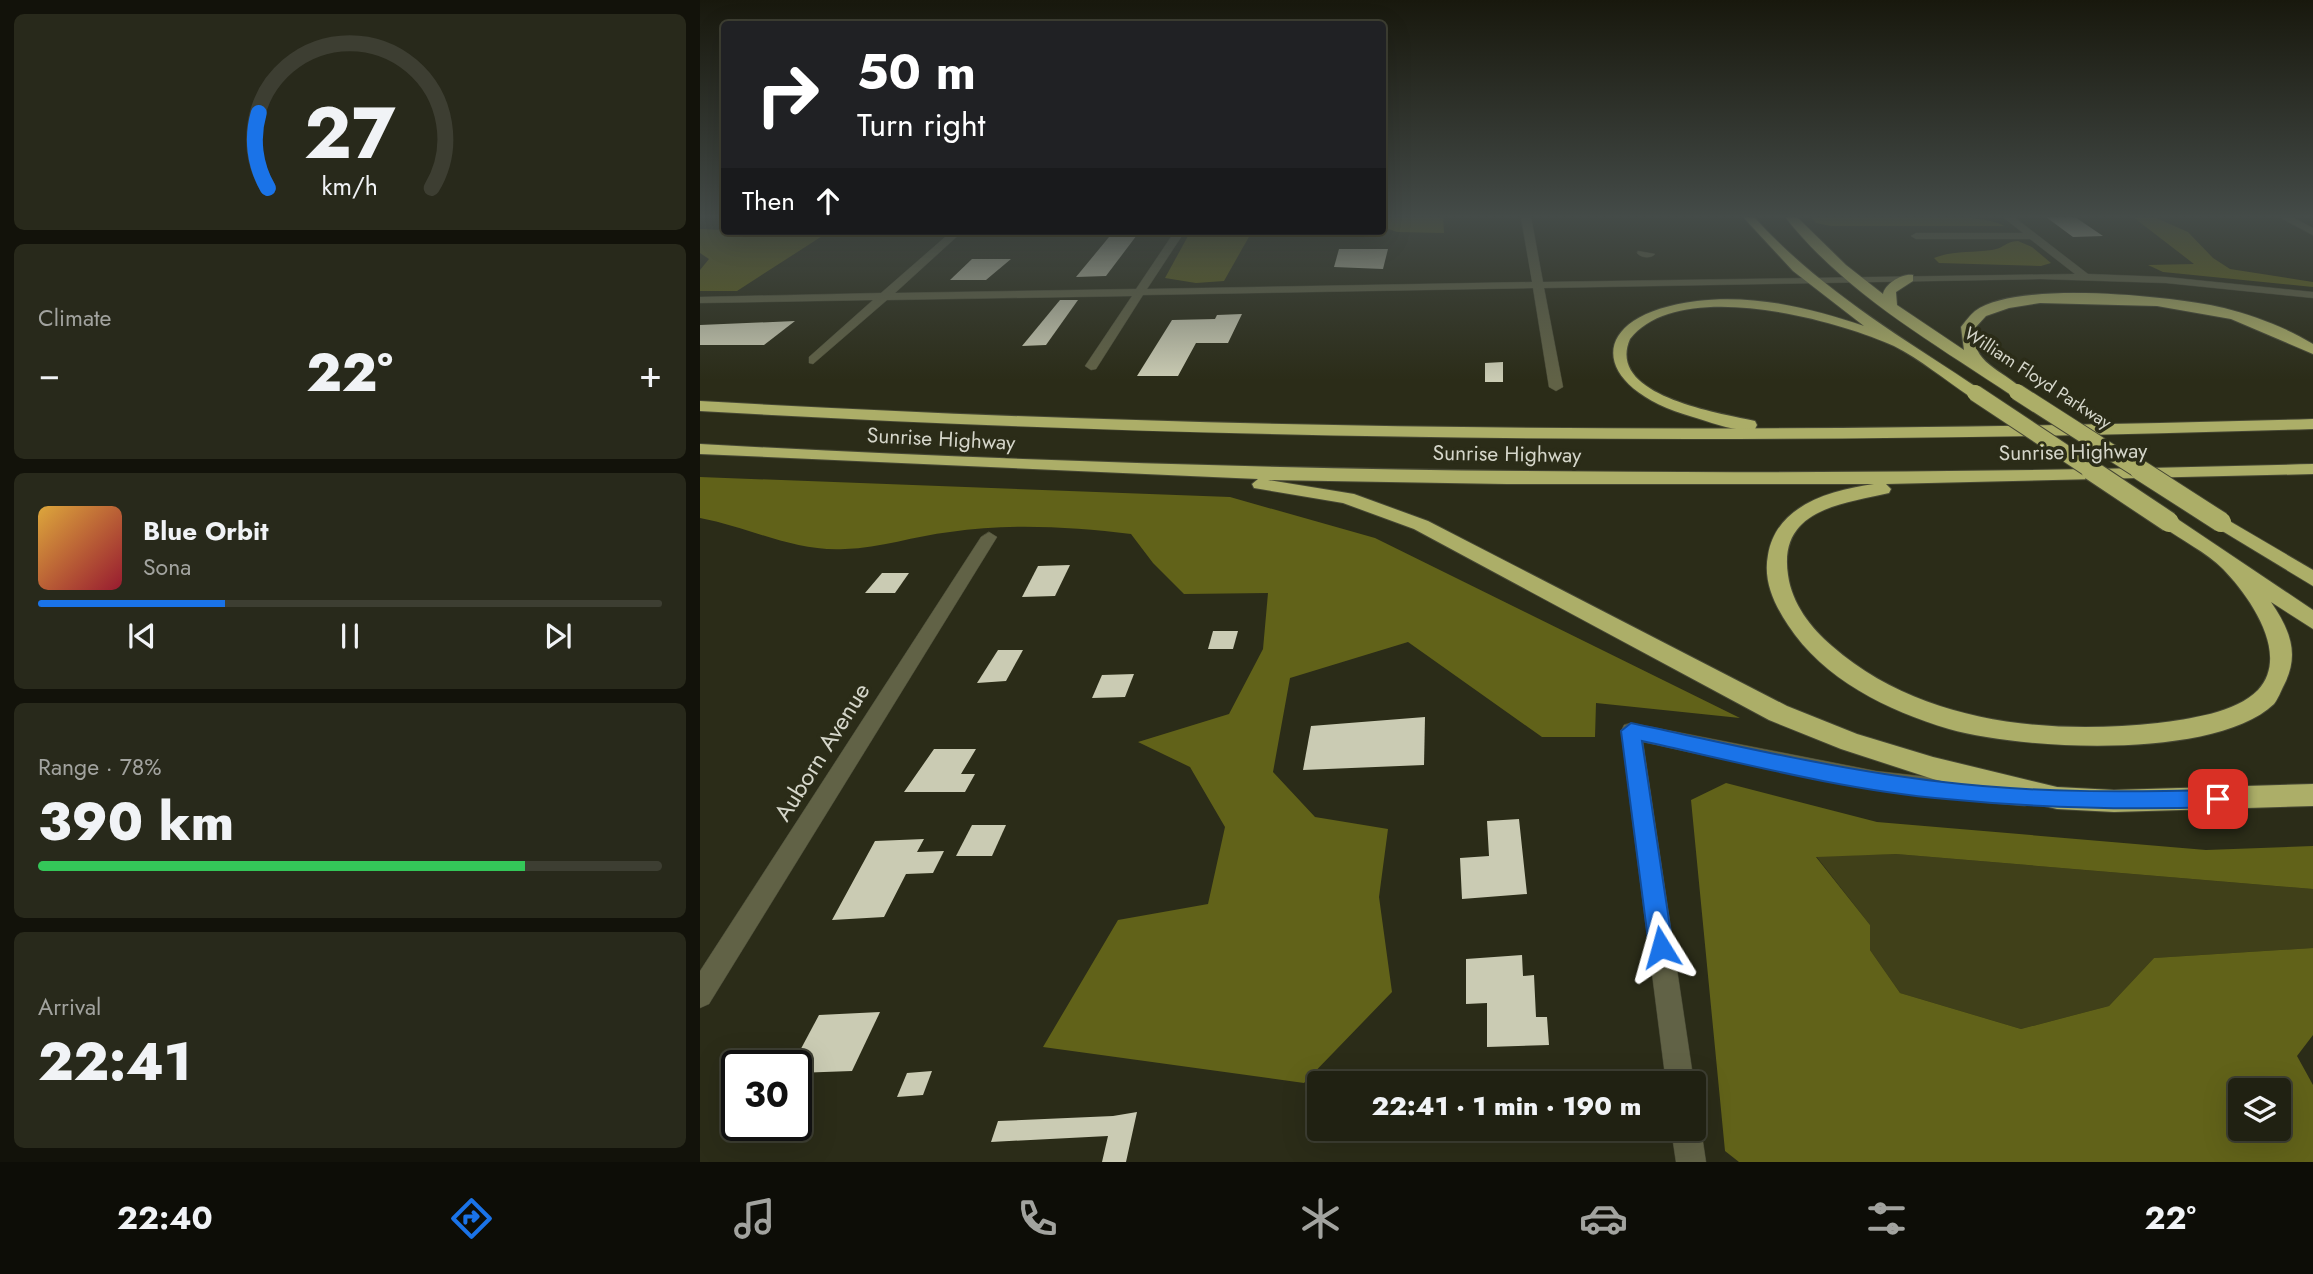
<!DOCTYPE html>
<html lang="en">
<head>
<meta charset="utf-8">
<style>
	:root { --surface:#202112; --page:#28291b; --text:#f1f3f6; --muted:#a2a39f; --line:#3d3e32; --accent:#1a73e8 }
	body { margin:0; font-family:Jost,sans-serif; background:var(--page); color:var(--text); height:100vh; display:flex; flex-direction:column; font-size:26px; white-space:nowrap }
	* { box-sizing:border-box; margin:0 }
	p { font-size:23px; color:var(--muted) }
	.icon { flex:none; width:38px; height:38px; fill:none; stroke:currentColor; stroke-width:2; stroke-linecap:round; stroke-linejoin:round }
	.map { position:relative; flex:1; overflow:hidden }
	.sheet { display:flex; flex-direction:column; gap:14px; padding:14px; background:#12120a; width:700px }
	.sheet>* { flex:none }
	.banner { position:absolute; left:21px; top:21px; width:665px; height:214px; border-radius:7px; box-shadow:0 7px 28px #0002,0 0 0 2px var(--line); background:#202124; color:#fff; overflow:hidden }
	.fabs { position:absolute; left:1528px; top:1078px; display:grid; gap:14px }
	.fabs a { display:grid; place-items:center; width:63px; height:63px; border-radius:7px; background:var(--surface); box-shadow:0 7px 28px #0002,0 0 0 2px var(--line); font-size:35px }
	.speed { position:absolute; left:21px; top:1050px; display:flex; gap:14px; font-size:35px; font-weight:700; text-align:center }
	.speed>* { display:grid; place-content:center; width:91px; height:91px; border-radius:50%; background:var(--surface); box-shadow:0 7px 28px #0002,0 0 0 2px var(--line); line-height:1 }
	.speed .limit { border:4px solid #111; border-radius:10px; background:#fff; color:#111 }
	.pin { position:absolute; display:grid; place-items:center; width:60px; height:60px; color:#fff; margin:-30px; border-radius:14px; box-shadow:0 4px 10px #0006 }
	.me { position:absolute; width:77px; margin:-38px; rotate:352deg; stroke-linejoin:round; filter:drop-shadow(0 0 5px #0008) }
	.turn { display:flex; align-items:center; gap:24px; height:147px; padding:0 21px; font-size:32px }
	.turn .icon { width:91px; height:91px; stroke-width:2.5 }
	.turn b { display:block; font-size:49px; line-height:60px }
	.then { display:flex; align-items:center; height:66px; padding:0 21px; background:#0003; gap:14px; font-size:26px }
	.big { font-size:52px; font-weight:800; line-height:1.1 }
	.sheet .card { flex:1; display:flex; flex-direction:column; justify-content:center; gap:10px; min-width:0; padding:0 24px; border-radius:10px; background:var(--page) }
	.sheet .dial { align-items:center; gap:0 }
	.dial svg { height:182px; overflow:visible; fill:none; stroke:var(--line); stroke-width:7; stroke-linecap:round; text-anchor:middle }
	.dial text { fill:var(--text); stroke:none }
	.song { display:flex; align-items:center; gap:21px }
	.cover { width:84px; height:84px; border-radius:10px; background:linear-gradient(135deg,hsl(40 70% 55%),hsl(350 70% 35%)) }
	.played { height:7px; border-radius:4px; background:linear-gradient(90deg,var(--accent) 30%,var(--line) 30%) }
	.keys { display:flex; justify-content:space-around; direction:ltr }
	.heat { display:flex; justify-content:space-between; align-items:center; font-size:38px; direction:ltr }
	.charge { height:10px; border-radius:5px; background:linear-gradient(90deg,#34c759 78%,var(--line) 0) }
	.trip { position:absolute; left:607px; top:1071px; width:399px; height:70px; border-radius:7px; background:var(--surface); box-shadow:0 7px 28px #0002,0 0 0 2px var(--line); font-weight:800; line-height:70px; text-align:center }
	.dock { display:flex; height:112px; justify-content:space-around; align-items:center; background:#0d0d07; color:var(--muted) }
	.dock .icon { width:49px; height:49px }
	.dock .active { color:var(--accent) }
	.dock b { font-size:32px; color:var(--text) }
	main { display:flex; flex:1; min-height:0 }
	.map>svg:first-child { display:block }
	.green { fill:#404019 }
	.forest { fill:#616219; fill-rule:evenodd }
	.building { fill:#cacbb3 }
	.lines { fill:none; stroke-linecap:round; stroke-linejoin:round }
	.minor-casing { stroke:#464734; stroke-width:1 }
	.highway-casing { stroke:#464734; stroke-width:2 }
	.minor { fill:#616246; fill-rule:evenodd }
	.highway { fill:#acae68; fill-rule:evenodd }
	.highway-bridge-far1-casing { stroke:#464734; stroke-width:18; stroke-linecap:butt }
	.highway-bridge-casing { stroke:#464734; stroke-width:22; stroke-linecap:butt }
	.highway-bridge-far1 { stroke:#acae68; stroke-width:16 }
	.highway-bridge { stroke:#acae68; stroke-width:20 }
	.route { fill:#1a73e8; stroke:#114b97; stroke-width:2 }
	.labels { text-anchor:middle; stroke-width:7; stroke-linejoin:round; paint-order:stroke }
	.far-street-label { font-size:18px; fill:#d5d6ca; stroke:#2b2c18 }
	.street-label { font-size:21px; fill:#d5d6ca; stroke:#2b2c18 }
	.near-street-label { font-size:24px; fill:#d5d6ca; stroke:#2b2c18 }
</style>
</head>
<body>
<main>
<section class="sheet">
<div class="card dial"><svg viewBox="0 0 100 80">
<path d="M14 69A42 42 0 1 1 86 69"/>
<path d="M14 69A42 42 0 0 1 10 36" stroke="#1a73e8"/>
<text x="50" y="56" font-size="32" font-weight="700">27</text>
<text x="50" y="72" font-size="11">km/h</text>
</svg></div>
<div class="card"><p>Climate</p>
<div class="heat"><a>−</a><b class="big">22°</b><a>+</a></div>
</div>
<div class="card">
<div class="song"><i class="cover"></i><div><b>Blue Orbit</b><p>Sona</p></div></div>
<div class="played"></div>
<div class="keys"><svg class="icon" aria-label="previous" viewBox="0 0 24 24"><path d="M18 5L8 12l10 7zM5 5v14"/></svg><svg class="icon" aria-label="pause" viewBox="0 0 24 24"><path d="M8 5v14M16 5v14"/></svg><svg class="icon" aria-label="next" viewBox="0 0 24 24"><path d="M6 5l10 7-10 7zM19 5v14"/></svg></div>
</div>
<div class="card"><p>Range · 78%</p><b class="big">390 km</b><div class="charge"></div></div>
<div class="card"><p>Arrival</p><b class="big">22:41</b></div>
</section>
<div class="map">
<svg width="1613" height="1162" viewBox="0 0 1613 1162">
	<rect width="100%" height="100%" fill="#2b2c18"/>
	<path class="green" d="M1196 854 1613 889V948L1454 958 1409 1006 1321 1029 1200 993 1170 950V925L1116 856Z"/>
	<g class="forest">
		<path d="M683 217H743L744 233 697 232 683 227Z"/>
		<path d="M1111 217C1146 217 1281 210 1304 226H1131L1116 223Z"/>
		<path d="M1433 217H1454L1488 232 1513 258 1530 269 1613 282V287L1463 272 1448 265 1494 264Z"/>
		<path d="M0 229 24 230 46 237 130 231 37 291H0V270L9 259 0 253Z"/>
		<path d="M501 234 550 235 524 281 496 283 465 278 488 236Z"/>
		<path d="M1318 241 1332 247 1351 263 1341 266 1239 263 1234 258C1254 250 1272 253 1292 250 1305 248 1304 242 1318 241Z"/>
		<path d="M0 477 530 497 675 538 1040 718 896 703 895 737H842L708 642 590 678 573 772 615 817 688 829 679 897 692 992 604 1083 343 1047 418 920 508 904 525 827 490 767 438 742 529 714 563 649 568 593 484 594 453 563 431 534C372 527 309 523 250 532 215 536 180 548 145 549 94 552 49 527 0 518Z"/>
		<path d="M1026 783 1177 822 1506 850 1613 846V889L1196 854 1116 857 1170 925V950L1200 993 1321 1029 1409 1006 1454 958 1613 948V1035L1597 1056 1613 1085V1162H1039L1025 1151 991 800ZM1540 1090H1578V1129H1540Z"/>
	</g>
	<g class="building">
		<path d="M1346 217H1375L1403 236 1373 237Z"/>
		<path d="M414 231H440L406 276 376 277Z"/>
		<path d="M639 249H688L683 269 634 267Z"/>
		<path d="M272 259H311L286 280H250Z"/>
		<path d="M360 300H378L346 345 322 346Z"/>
		<path d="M542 314 528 343H496L478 376H437L472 320 515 319 517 315Z"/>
		<path d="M95 321 64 345H0V325Z"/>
		<path d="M803 362V382H785V363Z"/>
		<path d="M370 565 355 596 322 597 338 566Z"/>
		<path d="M182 573H209L195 593H165Z"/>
		<path d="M513 631H538L533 649H508Z"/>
		<path d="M298 650H323L306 681 277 683Z"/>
		<path d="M434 674 425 697 392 698 402 675Z"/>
		<path d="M725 717 724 765 603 770 611 726Z"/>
		<path d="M234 749H276L261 774H275L265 792H204Z"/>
		<path d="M819 819 827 894 762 899 760 858 789 856 787 821Z"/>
		<path d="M272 825H306L292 856H256Z"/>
		<path d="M224 839 217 852 244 851 233 873 206 874 184 917 132 920 175 841Z"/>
		<path d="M822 955 823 976 834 975 836 1017H847L849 1045 787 1047V1003L766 1004V959Z"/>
		<path d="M180 1012 152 1071 96 1073V1058L119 1015Z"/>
		<path d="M232 1071 223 1095 197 1097 207 1073Z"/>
		<path d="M437 1112 426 1162H402L408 1136 291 1142 298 1121 413 1116Z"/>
	</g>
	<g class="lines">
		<defs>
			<g id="minor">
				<path d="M821 217H831L843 282 1375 274 1330 239H1216L1211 236 1216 233H1323L1303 217H1314L1388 274 1466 277 1613 292V298L1466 283 1341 279 844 288 863 387 856 391 849 387 833 288 443 295 396 369 391 370 385 366 432 296 187 300 113 364 109 363V357L173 300 0 303V297L181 293 252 231H263L195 293 436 289 475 231H485L447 289 832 282Z"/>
				<path d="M1579 217H1592L1613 228V235Z"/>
				<path d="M938 251 955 254C951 259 941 258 937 253Z"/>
				<path d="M289 532 297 537 9 1004 0 1008V971L281 537Z"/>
				<path d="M931 723 1176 771 1325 788 1333 790 1336 797 1333 804 1325 806C1196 796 1070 770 943 742L994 1083H966L921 731 924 725Z"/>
				<path d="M994 1117 1001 1129 1006 1162H976L971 1129H994Z"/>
			</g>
			<g id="highway">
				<path d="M1043 217H1054C1119 289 1201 337 1281 390V396H1269C1245 380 1220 359 1194 346 1134 319 979 277 930 339 905 396 1020 413 1055 421L1057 425 1055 429C1037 433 1010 422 993 417 889 388 883 315 997 301 1053 294 1111 308 1164 326L1093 271Z"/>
				<path d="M1085 217H1097L1146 265 1183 294C1185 284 1202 273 1213 275V281L1196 292 1197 305 1264 350 1261 327C1265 322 1270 315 1275 311 1317 280 1473 296 1524 308 1555 316 1585 327 1613 344V354L1531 319 1457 306 1340 303 1309 308 1286 316 1275 328C1269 365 1306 370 1325 392L1317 397 1311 395C1232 342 1145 293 1085 217Z"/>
				<path d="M0 401C538 432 1075 435 1613 419V429C1073 446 539 442 0 411Z"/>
				<path d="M0 444C538 474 1075 479 1613 464V474L1186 484 1191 489 1189 493C1142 504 1078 509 1088 575 1092 604 1111 628 1132 646 1220 723 1346 735 1458 723 1488 719 1536 713 1558 690 1591 654 1549 596 1523 569 1506 552 1481 540 1462 526L1459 522 1462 518H1476L1613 610V629L1571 602C1590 630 1600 654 1584 685 1581 691 1578 699 1574 704 1515 760 1323 750 1249 729 1188 711 1123 679 1088 625 1074 604 1063 581 1068 555 1076 505 1131 490 1174 484H806L568 480 654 494 728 521 1087 706 1157 734 1233 757 1357 787 1414 790 1613 784V806L1414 812 1357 809 1233 779 1141 749 1069 720 714 529 643 503 554 488 552 484 558 479 0 454Z"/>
				<path d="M1521 516 1613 570V586L1514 526 1511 522 1514 518Z"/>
			</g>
		</defs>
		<use href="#minor" class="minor-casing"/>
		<use href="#highway" class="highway-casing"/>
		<use href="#minor" class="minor"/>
		<use href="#highway" class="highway"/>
		<defs>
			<g id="highway-bridge-far1">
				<path d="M1317 392 1442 472"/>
				<path d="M1275 393 1394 472"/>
			</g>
			<g id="highway-bridge">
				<path d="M1391 470 1469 522"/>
				<path d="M1440 470 1521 522"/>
			</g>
		</defs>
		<use href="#highway-bridge-far1" class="highway-bridge-far1-casing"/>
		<use href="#highway-bridge" class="highway-bridge-casing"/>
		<use href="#highway-bridge-far1" class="highway-bridge-far1"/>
		<use href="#highway-bridge" class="highway-bridge"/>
	</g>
	<linearGradient id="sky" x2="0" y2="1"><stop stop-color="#18180d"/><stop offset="0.57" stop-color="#444b48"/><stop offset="1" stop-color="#444b48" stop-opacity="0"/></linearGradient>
	<rect width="1613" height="380" fill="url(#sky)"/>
	<path class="route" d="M931 723C1034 745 1138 770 1243 782 1334 793 1426 792 1518 790L1525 793 1528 799 1525 805 1518 807C1427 810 1337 808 1246 799 1143 790 1042 763 942 741L973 947 969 955 961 958 953 955 949 947 921 731Z"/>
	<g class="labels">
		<g class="far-street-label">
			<text transform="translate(1338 378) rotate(33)" y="6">William Floyd Parkway</text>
		</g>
		<g class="street-label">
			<text transform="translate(241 439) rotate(3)" y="7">Sunrise Highway</text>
			<text transform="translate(1373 452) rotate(-1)" y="7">Sunrise Highway</text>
			<text transform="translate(807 454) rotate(1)" y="7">Sunrise Highway</text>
		</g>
		<g class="near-street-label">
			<text transform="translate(122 752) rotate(-58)" y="8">Auborn Avenue</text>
		</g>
	</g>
</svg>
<div class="fabs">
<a><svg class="icon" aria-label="layers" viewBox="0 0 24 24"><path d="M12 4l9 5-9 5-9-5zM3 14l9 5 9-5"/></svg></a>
</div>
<div class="speed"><div class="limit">30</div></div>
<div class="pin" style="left:1518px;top:799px;background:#d93025"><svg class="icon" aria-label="arrive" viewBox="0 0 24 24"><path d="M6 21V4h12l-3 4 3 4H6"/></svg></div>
<svg class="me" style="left:961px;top:947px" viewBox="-20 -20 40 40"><path d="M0-17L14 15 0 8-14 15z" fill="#1a73e8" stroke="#fff" stroke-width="4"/></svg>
<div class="trip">22:41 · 1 min · 190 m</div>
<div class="banner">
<div class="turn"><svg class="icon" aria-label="right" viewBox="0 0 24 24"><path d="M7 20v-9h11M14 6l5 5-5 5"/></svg><div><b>50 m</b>Turn right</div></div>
<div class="then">Then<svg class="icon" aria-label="ahead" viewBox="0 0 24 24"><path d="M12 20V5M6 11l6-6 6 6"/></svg></div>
</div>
</div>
</main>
<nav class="dock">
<b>22:40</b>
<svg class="icon active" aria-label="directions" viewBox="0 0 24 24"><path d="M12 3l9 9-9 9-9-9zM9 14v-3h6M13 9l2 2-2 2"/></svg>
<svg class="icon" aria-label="music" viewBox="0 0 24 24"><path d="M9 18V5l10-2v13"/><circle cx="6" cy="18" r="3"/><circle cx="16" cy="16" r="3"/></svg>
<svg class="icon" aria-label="phone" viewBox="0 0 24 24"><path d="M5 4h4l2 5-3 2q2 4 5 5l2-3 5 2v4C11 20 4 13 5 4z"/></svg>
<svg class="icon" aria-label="climate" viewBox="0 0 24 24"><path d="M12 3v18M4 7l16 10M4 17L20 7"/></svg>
<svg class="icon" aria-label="car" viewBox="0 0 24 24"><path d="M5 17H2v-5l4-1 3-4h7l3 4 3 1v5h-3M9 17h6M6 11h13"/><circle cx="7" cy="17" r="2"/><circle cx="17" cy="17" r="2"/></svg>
<svg class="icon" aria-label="filters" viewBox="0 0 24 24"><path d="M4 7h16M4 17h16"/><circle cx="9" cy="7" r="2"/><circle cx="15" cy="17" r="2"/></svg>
<b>22°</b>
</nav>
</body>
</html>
